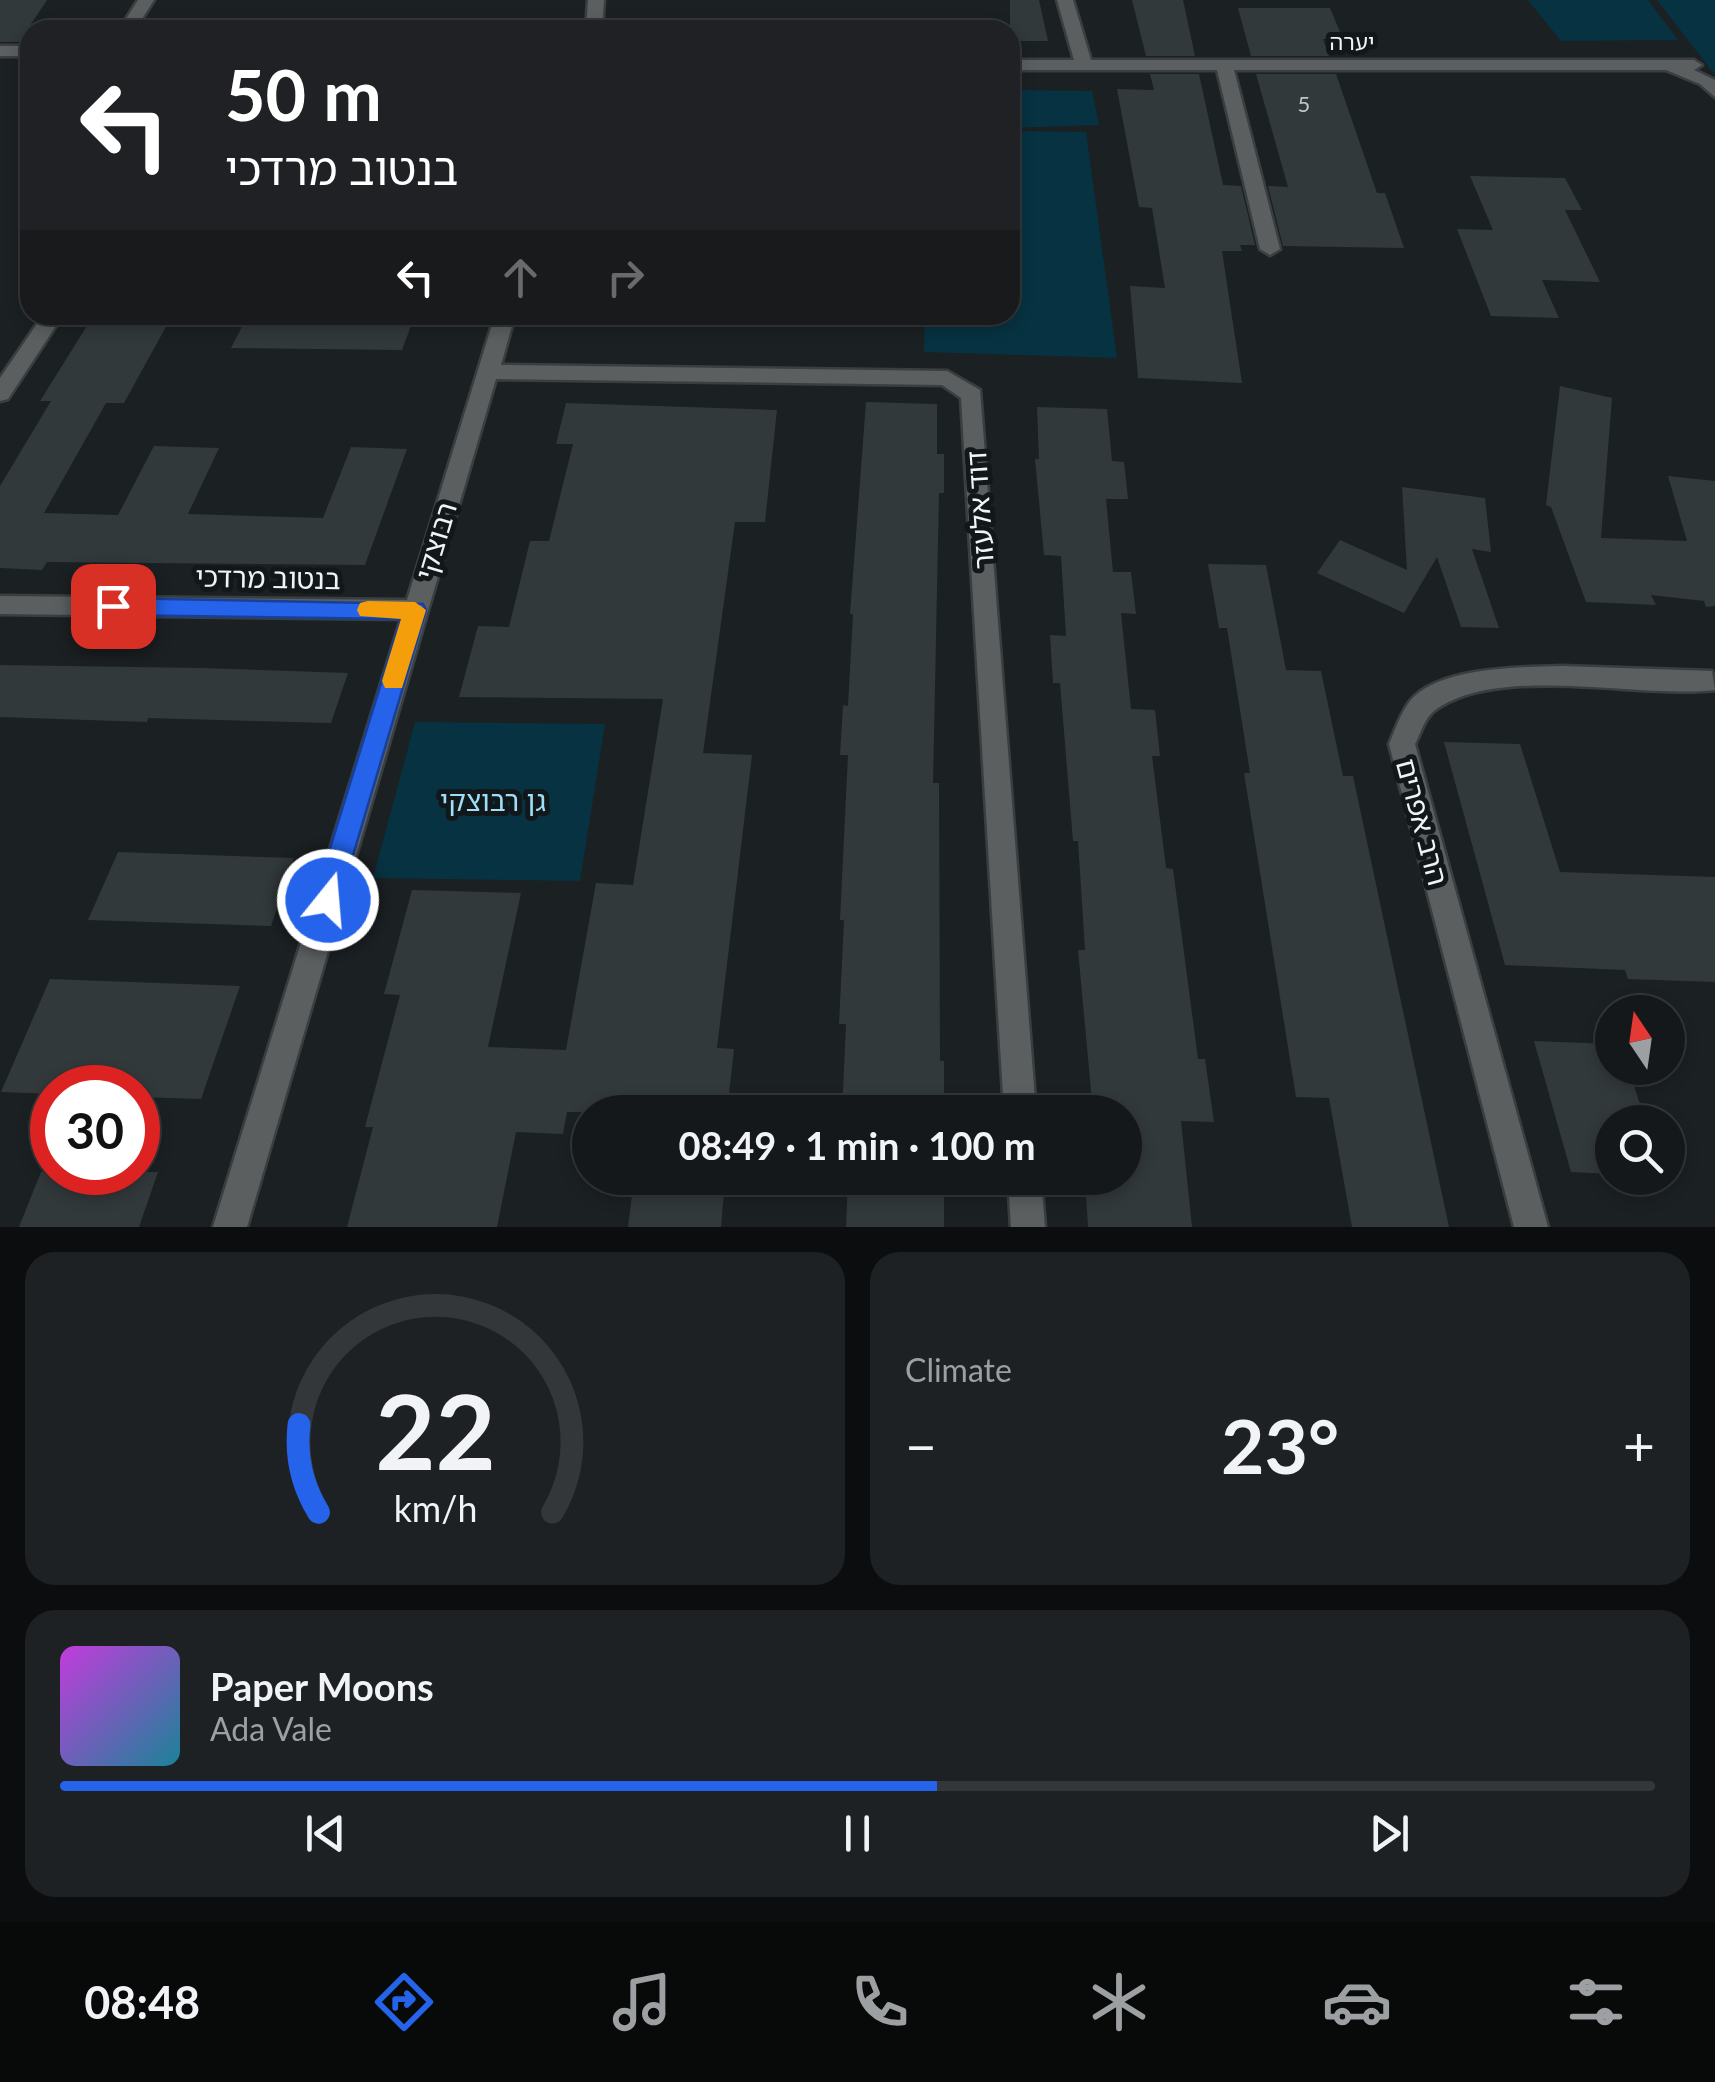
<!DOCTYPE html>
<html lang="en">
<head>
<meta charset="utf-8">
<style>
	:root { --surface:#14181a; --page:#1d2123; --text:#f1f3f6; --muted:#9da0a2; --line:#333739; --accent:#2563eb }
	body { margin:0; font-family:Lato,"Noto Sans Hebrew",sans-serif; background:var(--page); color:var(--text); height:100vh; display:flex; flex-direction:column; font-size:38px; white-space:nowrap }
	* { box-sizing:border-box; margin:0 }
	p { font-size:32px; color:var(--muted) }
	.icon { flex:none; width:55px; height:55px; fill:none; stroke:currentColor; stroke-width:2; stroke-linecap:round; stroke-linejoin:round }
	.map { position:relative; height:1227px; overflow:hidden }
	.sheet { display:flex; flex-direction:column; gap:25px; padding:25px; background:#0b0d0e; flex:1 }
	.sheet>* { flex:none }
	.top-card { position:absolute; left:20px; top:20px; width:1000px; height:305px; border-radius:30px; box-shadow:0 5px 15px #0003,0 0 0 2px var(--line); background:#202124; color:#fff; overflow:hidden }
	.needle { width:65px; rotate:347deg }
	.fabs { position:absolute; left:1595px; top:995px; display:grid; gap:20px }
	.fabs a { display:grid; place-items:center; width:90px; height:90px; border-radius:50%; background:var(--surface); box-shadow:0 5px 15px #0003,0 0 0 2px var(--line); font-size:50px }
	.speed { position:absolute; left:30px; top:1065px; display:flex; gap:20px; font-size:50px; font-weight:700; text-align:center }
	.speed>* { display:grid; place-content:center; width:130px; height:130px; border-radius:50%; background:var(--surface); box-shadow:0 5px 15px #0003,0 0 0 2px var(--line); line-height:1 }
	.speed .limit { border:15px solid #d22; background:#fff; color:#111 }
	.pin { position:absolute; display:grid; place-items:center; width:85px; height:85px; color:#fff; margin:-42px; border-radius:20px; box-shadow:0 5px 15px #0006 }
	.me { position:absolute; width:110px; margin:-55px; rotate:17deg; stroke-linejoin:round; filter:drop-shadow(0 0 8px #0008) }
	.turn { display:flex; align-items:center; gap:35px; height:210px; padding:0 40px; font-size:45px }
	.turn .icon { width:130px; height:130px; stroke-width:2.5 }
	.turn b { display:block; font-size:70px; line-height:85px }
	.lanes { display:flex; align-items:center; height:95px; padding:0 40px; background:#0003; justify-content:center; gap:50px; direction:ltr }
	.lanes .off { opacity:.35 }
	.big { font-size:75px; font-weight:700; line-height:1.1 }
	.sheet .tile { flex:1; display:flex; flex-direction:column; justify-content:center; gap:15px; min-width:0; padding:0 35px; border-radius:30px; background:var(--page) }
	.sheet .dial { align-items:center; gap:0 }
	.dial svg { height:260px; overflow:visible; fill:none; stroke:var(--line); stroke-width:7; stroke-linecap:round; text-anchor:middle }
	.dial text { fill:var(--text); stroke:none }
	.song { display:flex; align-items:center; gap:30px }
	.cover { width:120px; height:120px; border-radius:15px; background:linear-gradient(135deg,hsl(290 70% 55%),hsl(190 70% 35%)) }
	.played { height:10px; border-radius:5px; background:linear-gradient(90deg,var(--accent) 55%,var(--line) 55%) }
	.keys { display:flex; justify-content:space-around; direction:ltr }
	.heat { display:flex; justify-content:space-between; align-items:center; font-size:55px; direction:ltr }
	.sheet .tiles { flex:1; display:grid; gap:25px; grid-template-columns:1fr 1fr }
	.tile:last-child { grid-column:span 2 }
	.trip { position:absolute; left:572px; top:1095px; width:570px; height:100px; border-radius:50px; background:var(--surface); box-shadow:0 5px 15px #0003,0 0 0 2px var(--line); font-weight:700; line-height:100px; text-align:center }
	.dock { display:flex; height:160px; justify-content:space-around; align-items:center; background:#080a0a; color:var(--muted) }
	.dock .icon { width:70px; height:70px }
	.dock .current { color:var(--accent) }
	.dock b { font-size:45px; color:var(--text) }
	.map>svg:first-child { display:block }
	.green { fill:#073241 }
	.building { fill:#32393b }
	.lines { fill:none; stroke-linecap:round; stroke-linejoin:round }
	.minor-casing { stroke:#393e41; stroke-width:5 }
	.minor { fill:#5c5f60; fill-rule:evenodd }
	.route { fill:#2563eb; stroke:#184099; stroke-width:2.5 }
	.slow { fill:#f59e0b }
	.labels { text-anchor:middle; stroke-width:10; stroke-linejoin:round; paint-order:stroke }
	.far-street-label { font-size:22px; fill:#f0f4f6; stroke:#121719 }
	.number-label { font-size:22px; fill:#c0c5c7 }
	.street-label { font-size:28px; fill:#f0f4f6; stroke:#121719 }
	.park-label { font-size:28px; fill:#9ddef9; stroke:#121719 }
</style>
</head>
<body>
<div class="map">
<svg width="1715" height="1227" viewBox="0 0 1715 1227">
	<rect width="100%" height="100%" fill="#1b2023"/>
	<g class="green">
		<path d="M1528 0H1648L1678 40 1561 41Z"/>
		<path d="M1657 0H1715V75Z"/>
		<path d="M1010 90 1092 91 1099 125 1010 128Z"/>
		<path d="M1010 131 1086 132 1117 358 924 352 925 315H1010Z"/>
		<path d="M415 722 605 724 580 881 373 878Z"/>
	</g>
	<g class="building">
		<path d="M0 0H47L19 42H0Z"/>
		<path d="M1010 0H1039L1048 41H1010Z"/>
		<path d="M1132 0H1183L1195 56H1146Z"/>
		<path d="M1238 8H1330L1343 39H1323L1329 56H1251Z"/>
		<path d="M1150 74H1199L1223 185 1241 186 1255 245H1240L1242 251H1222L1242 383 1138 378 1130 286 1165 288 1152 208 1139 207 1117 89 1154 90Z"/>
		<path d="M1256 74H1336L1377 193H1385L1404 248 1283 246 1268 186 1288 187Z"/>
		<path d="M1470 176 1565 178 1582 210H1565L1600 282 1542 280 1559 318 1491 316 1457 229 1493 230Z"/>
		<path d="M248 315H415L402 350 231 348Z"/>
		<path d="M90 321 168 323 124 403H106L44 513 118 515 154 446 219 448 188 514 323 518 351 447 407 449 365 565 47 562 42 570 0 568V486L51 401H40Z"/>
		<path d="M1560 386 1612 398 1601 538 1687 541 1668 476 1715 481V606L1706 607 1704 601 1651 595 1656 605 1586 602 1551 507 1546 505Z"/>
		<path d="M866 402 937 404V454H944V493H939L933 783H939L940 1061H944V1112H842L846 1024H839L844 920H840L848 755H840L843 705 848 706 853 614H850Z"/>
		<path d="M566 403 777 410 765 522H735L703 753 752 755 717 1048 734 1049 727 1112H567L563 1134 516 1132 497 1227H347L373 1127H365L400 995 384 994 412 890 521 893 488 1047 566 1050 596 883 633 885 663 699 459 697 478 626 509 627 530 541H549L573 444H556Z"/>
		<path d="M1037 407 1107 409 1112 461 1124 462 1128 499H1106L1113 572H1131L1136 614 1121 613 1131 709 1155 710 1160 756H1152L1166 868 1173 869 1198 1059H1205L1214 1122 1181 1121 1192 1227H1088L1085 1178H1125V1112H1093L1078 950H1085L1078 841H1073L1060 683H1053L1050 635 1066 636 1061 556 1044 555 1035 459H1039Z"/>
		<path d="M1402 487 1485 498 1491 552 1472 549 1499 628 1461 627 1437 557 1404 613 1317 573 1340 540 1407 570Z"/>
		<path d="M1208 564 1266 565 1286 670 1321 671 1343 776H1353L1449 1227H1352L1329 1098 1296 1097 1244 773H1250L1227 628H1219Z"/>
		<path d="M0 665 202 668 348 673 331 723 148 718 147 722 0 717Z"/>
		<path d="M1444 742 1520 744 1560 872 1715 877V982L1628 979 1625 970 1505 965Z"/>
		<path d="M118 852 294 858 271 926 88 920Z"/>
		<path d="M50 979 240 986 201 1099 138 1097V1088H52V1094L1 1092Z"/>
		<path d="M1534 1041 1612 1044V1068H1628L1646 1122H1612V1174L1571 1172Z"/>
		<path d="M41 1172H158L139 1227H19Z"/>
		<path d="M848 1181 944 1184V1227H846Z"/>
		<path d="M633 1188 724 1191 721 1227H628Z"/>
	</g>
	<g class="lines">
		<defs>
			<g id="minor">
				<path d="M138 0H154L135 30H119Z"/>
				<path d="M588 0H604L602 30H586Z"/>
				<path d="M1057 0H1073L1091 60H1694L1702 65 1694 70 1715 80V97L1700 84 1666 70H1234L1280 249 1270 255 1260 249 1217 70H1010V60H1074Z"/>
				<rect x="0" y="46" width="30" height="10"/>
				<path d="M43 315H63L8 399 0 401V378Z"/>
				<path d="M495 315H515L501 365 947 371 980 390 1036 1112H1004L961 398 942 385 496 379 247 1227H213L401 619 0 614V596L407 600Z"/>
				<path d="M1562 666 1712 671 1715 690C1639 699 1498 663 1434 711 1424 719 1421 733 1415 744L1548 1227H1514L1389 744C1395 730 1400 714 1410 701 1438 667 1521 667 1562 666Z"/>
				<path d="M1008 1178H1041L1045 1227H1011Z"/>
			</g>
		</defs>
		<use href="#minor" class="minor-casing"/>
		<use href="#minor" class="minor"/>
	</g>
	<path class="route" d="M113 598 423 604 426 610 337 909 328 912 318 909 314 900 401 619 113 615 102 606Z"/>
	<path class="slow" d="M368 601 415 602 426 610 402 688H385L382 681 401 619 360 616 357 610 360 603Z"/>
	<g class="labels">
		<g class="far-street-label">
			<text x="1352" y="50">יערה</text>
		</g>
		<g class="number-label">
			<text x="1304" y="112">5</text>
		</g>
		<g class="street-label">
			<text transform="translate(980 510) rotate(-94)" y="10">דוד אלעזר</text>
			<text transform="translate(436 541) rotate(-73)" y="10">רבוצקי</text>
			<text transform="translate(268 578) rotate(1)" y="10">בנטוב מרדכי</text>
			<text transform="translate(1422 822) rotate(75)" y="10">הרב אפרים</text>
		</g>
		<g class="park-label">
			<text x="493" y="811">גן רבוצקי</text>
		</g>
	</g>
</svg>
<div class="fabs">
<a><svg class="needle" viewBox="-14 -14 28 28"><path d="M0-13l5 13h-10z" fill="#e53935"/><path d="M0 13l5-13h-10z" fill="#9da0a2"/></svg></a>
<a><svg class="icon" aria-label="search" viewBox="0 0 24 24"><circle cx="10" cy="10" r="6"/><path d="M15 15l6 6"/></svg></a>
</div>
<div class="speed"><div class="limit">30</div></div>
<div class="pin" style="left:113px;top:606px;background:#d93025"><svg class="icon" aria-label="arrive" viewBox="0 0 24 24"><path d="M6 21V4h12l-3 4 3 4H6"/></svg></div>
<svg class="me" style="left:328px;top:900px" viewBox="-20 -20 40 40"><circle r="17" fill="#2563eb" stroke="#fff" stroke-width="3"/><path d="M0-11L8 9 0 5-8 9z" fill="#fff"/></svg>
<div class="trip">08:49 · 1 min · 100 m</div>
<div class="top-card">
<div class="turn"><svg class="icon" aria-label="left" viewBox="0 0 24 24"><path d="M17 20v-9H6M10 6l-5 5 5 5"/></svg><div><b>50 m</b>בנטוב מרדכי</div></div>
<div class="lanes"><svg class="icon" aria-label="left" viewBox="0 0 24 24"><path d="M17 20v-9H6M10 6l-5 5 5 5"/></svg><svg class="icon off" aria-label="ahead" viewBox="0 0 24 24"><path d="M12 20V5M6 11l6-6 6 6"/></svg><svg class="icon off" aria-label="right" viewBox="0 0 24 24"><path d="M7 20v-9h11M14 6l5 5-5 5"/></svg></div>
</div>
</div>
<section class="sheet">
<div class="tiles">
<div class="tile dial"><svg viewBox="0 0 100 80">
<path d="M14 69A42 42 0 1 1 86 69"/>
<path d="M14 69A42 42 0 0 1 8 42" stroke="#2563eb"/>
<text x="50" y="56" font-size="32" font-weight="700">22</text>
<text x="50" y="72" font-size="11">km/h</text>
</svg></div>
<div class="tile"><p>Climate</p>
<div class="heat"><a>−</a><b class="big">23°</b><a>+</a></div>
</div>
<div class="tile">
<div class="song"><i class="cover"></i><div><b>Paper Moons</b><p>Ada Vale</p></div></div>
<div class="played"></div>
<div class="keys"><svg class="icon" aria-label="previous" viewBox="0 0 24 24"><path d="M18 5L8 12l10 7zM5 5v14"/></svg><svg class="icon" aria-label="pause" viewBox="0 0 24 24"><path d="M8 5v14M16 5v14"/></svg><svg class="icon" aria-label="next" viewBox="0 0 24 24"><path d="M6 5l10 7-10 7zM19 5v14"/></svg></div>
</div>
</div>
</section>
<nav class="dock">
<b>08:48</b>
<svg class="icon current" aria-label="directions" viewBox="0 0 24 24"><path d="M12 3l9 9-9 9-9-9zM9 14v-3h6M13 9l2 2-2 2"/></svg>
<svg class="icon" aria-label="music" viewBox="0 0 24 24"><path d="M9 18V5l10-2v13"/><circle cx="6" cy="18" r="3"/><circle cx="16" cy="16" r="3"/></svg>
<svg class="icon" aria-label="phone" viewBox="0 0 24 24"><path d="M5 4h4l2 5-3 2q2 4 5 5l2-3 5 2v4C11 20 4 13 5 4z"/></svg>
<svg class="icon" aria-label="climate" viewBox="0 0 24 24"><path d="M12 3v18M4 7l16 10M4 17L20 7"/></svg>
<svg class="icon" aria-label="car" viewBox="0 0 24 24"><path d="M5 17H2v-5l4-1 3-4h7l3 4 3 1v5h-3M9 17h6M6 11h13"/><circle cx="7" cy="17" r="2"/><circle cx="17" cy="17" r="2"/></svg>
<svg class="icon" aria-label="filters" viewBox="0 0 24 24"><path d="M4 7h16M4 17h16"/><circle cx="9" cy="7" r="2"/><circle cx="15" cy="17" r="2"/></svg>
</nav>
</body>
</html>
